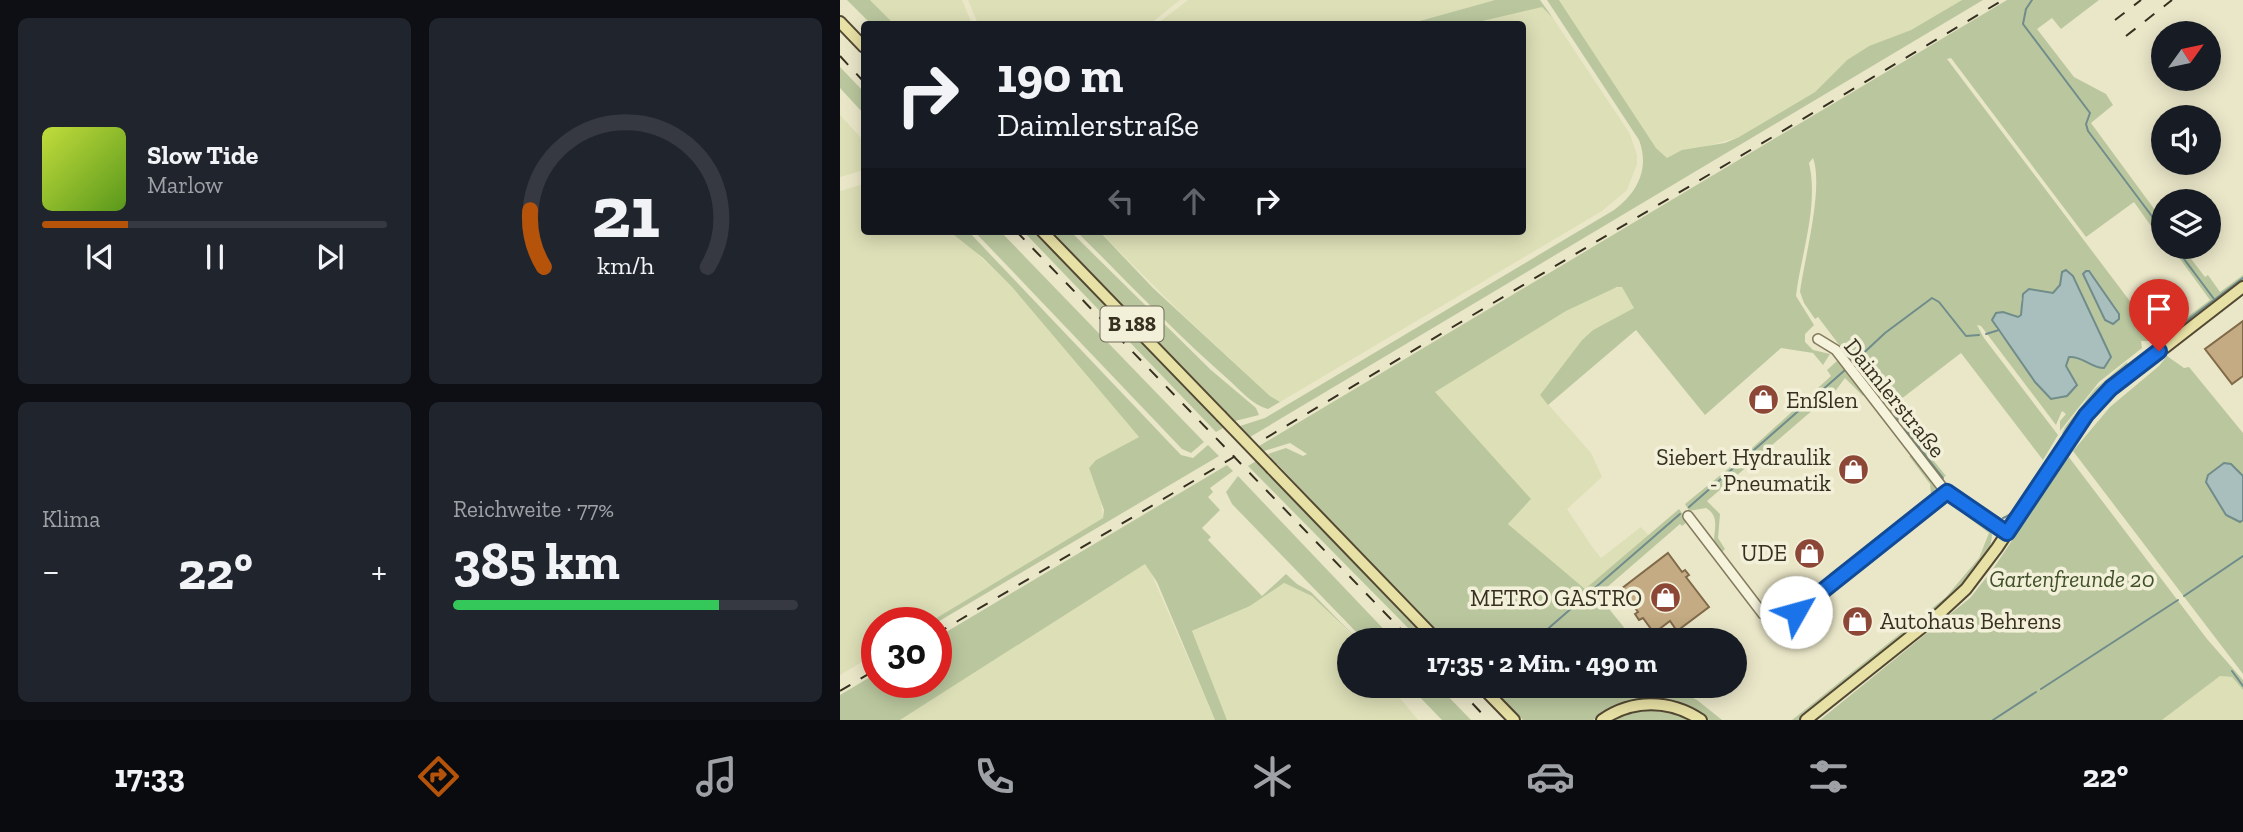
<!DOCTYPE html>
<html lang="de">
<head>
<meta charset="utf-8">
<style>
	:root { --surface:#171b24; --page:#20242c; --text:#f1f3f6; --muted:#9ea1a6; --line:#363941; --accent:#b45309 }
	body { margin:0; font-family:"Zilla Slab",serif; background:var(--page); color:var(--text); height:100vh; display:flex; flex-direction:column; font-size:26px; white-space:nowrap }
	* { box-sizing:border-box; margin:0 }
	p { font-size:23px; color:var(--muted) }
	.icon { flex:none; width:38px; height:38px; fill:none; stroke:currentColor; stroke-width:2; stroke-linecap:round; stroke-linejoin:round }
	.map { position:relative; flex:1; overflow:hidden }
	.panel { display:flex; flex-direction:column; gap:18px; padding:18px; background:#0d0f14; width:840px }
	.panel>* { flex:none }
	.banner { position:absolute; left:21px; top:21px; width:665px; height:214px; border-radius:7px; box-shadow:0 4px 18px #0003; background:#171b24; color:var(--text); overflow:hidden }
	.needle { width:46px; rotate:57deg }
	.buttons { position:absolute; left:1311px; top:21px; display:grid; gap:14px }
	.buttons a { display:grid; place-items:center; width:70px; height:70px; border-radius:50%; background:var(--surface); box-shadow:0 4px 18px #0003; font-size:35px }
	.speed { position:absolute; left:21px; top:607px; display:flex; gap:14px; font-size:35px; font-weight:700; text-align:center }
	.speed>* { display:grid; place-content:center; width:91px; height:91px; border-radius:50%; background:var(--surface); box-shadow:0 4px 18px #0003; line-height:1 }
	.speed .limit { border:10px solid #d22; background:#fff; color:#111 }
	.pin { position:absolute; display:grid; place-items:center; width:60px; height:60px; color:#fff; margin:-72px -30px; border-radius:50% 50% 50% 0; rotate:-45deg; box-shadow:0 0 7px #0007 }
	.pin .icon { rotate:45deg }
	.me { position:absolute; width:77px; margin:-38px; rotate:52deg; stroke-linejoin:round; filter:drop-shadow(0 0 5px #0008) }
	.turn { display:flex; align-items:center; gap:24px; height:147px; padding:0 21px; font-size:32px }
	.turn .icon { width:91px; height:91px; stroke-width:2.5 }
	.turn b { display:block; font-size:49px; line-height:60px }
	.lanes { display:flex; align-items:center; height:66px; padding:0 21px; background:#0003; justify-content:center; gap:35px; direction:ltr }
	.lanes .off { opacity:.35 }
	.big { font-size:52px; font-weight:700; line-height:1.1 }
	.panel .tile { flex:1; display:flex; flex-direction:column; justify-content:center; gap:10px; min-width:0; padding:0 24px; border-radius:10px; background:var(--page) }
	.panel .dial { align-items:center; gap:0 }
	.dial svg { height:182px; overflow:visible; fill:none; stroke:var(--line); stroke-width:7; stroke-linecap:round; text-anchor:middle }
	.dial text { fill:var(--text); stroke:none }
	.song { display:flex; align-items:center; gap:21px }
	.cover { width:84px; height:84px; border-radius:10px; background:linear-gradient(135deg,hsl(70 70% 55%),hsl(90 70% 35%)) }
	.played { height:7px; border-radius:4px; background:linear-gradient(90deg,var(--accent) 25%,var(--line) 25%) }
	.keys { display:flex; justify-content:space-around; direction:ltr }
	.heat { display:flex; justify-content:space-between; align-items:center; font-size:38px; direction:ltr }
	.charge { height:10px; border-radius:5px; background:linear-gradient(90deg,#34c759 77%,var(--line) 0) }
	.panel .tiles { flex:1; display:grid; gap:18px; grid-template-columns:repeat(2,1fr) }
	.trip { position:absolute; left:497px; top:628px; width:410px; height:70px; border-radius:35px; background:var(--surface); box-shadow:0 4px 18px #0003; font-weight:700; line-height:70px; text-align:center }
	.menu { display:flex; height:112px; justify-content:space-around; align-items:center; background:#090b0e; color:var(--muted) }
	.menu .icon { width:49px; height:49px }
	.menu .current { color:var(--accent) }
	.menu b { font-size:32px; color:var(--text) }
	main { display:flex; flex:1; min-height:0 }
	.map>svg:first-child { display:block }
	.farmland { fill:#dddfb7 }
	.green { fill:#bac79e; fill-rule:evenodd }
	.water { fill:#a9bfbd; stroke:#708c8b; stroke-width:2 }
	.lines { fill:none; stroke-linecap:round; stroke-linejoin:round }
	.stream { stroke:#708c8b; stroke-width:2 }
	.building { fill:#c4ab83; stroke:#816a48; stroke-width:2 }
	.minor-casing { stroke:#847b5f; stroke-width:12 }
	.major-casing { stroke:#534833; stroke-width:14 }
	.minor { stroke:#f5f3db; stroke-width:9 }
	.major { stroke:#e8e1a5; stroke-width:10 }
	.rail { stroke:#363021; stroke-width:2; stroke-dasharray:12 12; stroke-linecap:butt }
	.major-bridge-casing { stroke:#534833; stroke-width:14; stroke-linecap:butt }
	.major-bridge { stroke:#e8e1a5; stroke-width:10 }
	.route-casing { stroke:#114b97; stroke-width:18 }
	.route { stroke:#1a73e8; stroke-width:12 }
	.labels { text-anchor:middle; stroke-width:7; stroke-linejoin:round; paint-order:stroke }
	.shield { fill:#f2f0d8; stroke:#6e6a58; stroke-width:2 }
	.shield-label { font-size:21px; font-weight:bold; fill:#363021 }
	.street-label { font-size:23px; fill:#363021; stroke:#f2f0d8 }
	.poi-label { font-size:23px; fill:#363021; stroke:#f2f0d8; text-anchor:end }
	.park-label { font-size:23px; font-style:italic; fill:#3f502a; stroke:#f2f0d8 }
</style>
</head>
<body>
<main>
<section class="panel">
<div class="tiles">
<div class="tile">
<div class="song"><i class="cover"></i><div><b>Slow Tide</b><p>Marlow</p></div></div>
<div class="played"></div>
<div class="keys"><svg class="icon" aria-label="previous" viewBox="0 0 24 24"><path d="M18 5L8 12l10 7zM5 5v14"/></svg><svg class="icon" aria-label="pause" viewBox="0 0 24 24"><path d="M8 5v14M16 5v14"/></svg><svg class="icon" aria-label="next" viewBox="0 0 24 24"><path d="M6 5l10 7-10 7zM19 5v14"/></svg></div>
</div>
<div class="tile dial"><svg viewBox="0 0 100 80">
<path d="M14 69A42 42 0 1 1 86 69"/>
<path d="M14 69A42 42 0 0 1 8 44" stroke="#b45309"/>
<text x="50" y="56" font-size="32" font-weight="700">21</text>
<text x="50" y="72" font-size="11">km/h</text>
</svg></div>
<div class="tile"><p>Klima</p>
<div class="heat"><a>−</a><b class="big">22°</b><a>+</a></div>
</div>
<div class="tile"><p>Reichweite · 77%</p><b class="big">385 km</b><div class="charge"></div></div>
</div>
</section>
<div class="map">
<svg width="1403" height="720" viewBox="0 0 1403 720">
	<rect width="100%" height="100%" fill="#eae7c9"/>
	<g class="farmland">
		<path d="M30 0H122L132 24H54Z"/>
		<path d="M128 0H340L310 24H138Z"/>
		<path d="M348 0H655L569 24H317Z"/>
		<path d="M719 0H1122L1071 30 1029 46 1007 60 975 92 899 137 827 158 816 148Z"/>
		<path d="M698 7H702L713 18 790 134 797 155V164L787 190 762 211 440 402 430 396 340 312 259 231H682V24H630Z"/>
		<path d="M0 115 24 141V170L0 177Z"/>
		<path d="M24 184V231H109L128 245 172 287 299 437 256 460 263 518 88 623H37V653L0 675V191Z"/>
		<path d="M782 287 795 308 753 330 742 340 700 395 751 453 762 477 727 509 753 548 761 558 801 527 809 536 745 589 667 523 690 500 594 392 726 311 772 288Z"/>
		<path d="M307 564 375 720H60L305 564Z"/>
		<path d="M443 583 472 595 516 640H509V686H554L559 697 578 720H387L351 632 410 606Z"/>
		<path d="M1380 676 1392 677 1403 690V720H1322Z"/>
	</g>
	<g class="green">
		<path d="M7 0H30L54 24H31Z"/>
		<path d="M655 0H700L713 18 702 7 630 24H569Z"/>
		<path d="M707 0H719L816 148 827 158 842 150 885 143 899 137 975 92 1007 60 1029 46 1071 30 1122 0H1143L410 437 400 426 425 418 774 210C797 193 810 169 799 140Z"/>
		<path d="M1167 0H1259L1221 29 1212 18 1197 29 1234 77 1266 94 1273 105 1251 123 1323 221V243L1294 202 1246 237 1111 58 1107 59 1317 337 1312 341H1301L1302 348 1259 382 1220 431V421L1226 414 1222 411 1216 425 1141 326 1137 325 1144 338 1218 435 1203 460 1121 353 1052 406 1059 418 1106 476 1100 478 1063 430 1065 428 1059 421H1057L978 317 975 319 964 303 960 292C964 260 984 188 973 158L969 163C979 205 961 254 956 296L974 325 965 334V342L973 350 990 354 983 365 973 353 941 348 865 415 796 330 708 405 700 395 742 340 753 330 794 308 782 287H777L726 311 595 392 691 499 668 524 745 589 839 509 848 521 842 526 840 524 758 595 794 640H603L428 454 446 448 463 456 467 454 450 443 424 451 419 446ZM1233 276 1260 332 1258 368 1234 356 1229 357 1226 366 1232 379 1184 365 1156 328 1169 314 1178 318 1181 315V298L1196 290 1213 293 1220 285V277Z"/>
		<path d="M0 67 24 92V114L0 88Z"/>
		<path d="M109 231H128L341 455 353 458 368 445 379 456 96 623H88L263 518 264 510 249 468 256 460 299 437 172 287 143 258Z"/>
		<path d="M134 231H160L364 442 351 453 342 449Z"/>
		<path d="M183 231H196L383 428 376 432Z"/>
		<path d="M208 231H230L371 370 416 408 419 415 395 421Z"/>
		<path d="M236 231H259L313 288 430 396 440 402 428 409C414 406 401 391 390 381 336 334 287 281 236 231Z"/>
		<path d="M1326 247H1342L1365 277 1368 275 1380 292 1403 275V282L1338 331 1335 326 1370 300 1332 248 1329 250Z"/>
		<path d="M1327 356 1344 368 1349 367 1403 433V674L1233 451 1270 407 1319 366Z"/>
		<path d="M997 361 1025 393 1023 396 1005 378 996 390 867 501 880 514 878 538 885 549 882 552 874 542C874 529 880 516 866 508L849 511 845 504 899 460 991 376 987 370Z"/>
		<path d="M1287 362 1289 369 1228 434 1224 435 1222 433 1225 427 1255 389Z"/>
		<path d="M1069 456H1073L1096 485 1095 496 991 576 989 574 1091 494 1090 484Z"/>
		<path d="M1228 456 1367 639 1403 680V690L1392 677 1380 676 1322 720H980L1130 598 1153 569Z"/>
		<path d="M416 461 435 479 591 640H580L408 466Z"/>
		<path d="M387 465 393 471 370 488 373 492 368 497 380 510 362 528 371 537 368 540 422 596 446 574 457 584 471 592 518 640 472 596 444 583 410 606 352 631 387 720H375L317 582 305 564 60 720H0V695L37 673V682H96V638Z"/>
		<path d="M398 476 554 640H524L392 504 386 492Z"/>
		<path d="M1109 500 1141 522 1152 534C1152 558 1127 581 1112 598L961 720H952L1106 597 1139 558 1149 533 1109 503H1106L1081 522C1083 512 1099 502 1109 500Z"/>
		<path d="M569 686H598L631 720H602Z"/>
		<path d="M648 686H830L857 700 882 720H869L847 706 812 698 780 704 753 720H683Z"/>
		<path d="M815 709 833 712 851 720H773L796 711Z"/>
	</g>
	<g class="water">
		<path d="M1226 270 1233 276 1271 357 1264 368C1251 368 1243 356 1229 357L1226 366 1237 385 1227 396 1211 399 1195 382 1152 320 1156 313 1163 312 1178 317 1181 315 1183 294 1189 289 1213 293 1220 285 1222 272Z"/>
		<path d="M1246 271H1249L1279 314V319L1273 324 1265 320 1243 274Z"/>
		<path d="M1384 463 1391 464 1403 476V520L1400 522 1386 515 1366 482 1368 475Z"/>
	</g>
	<g class="lines">
		<g class="stream">
			<path d="M1192 0 1186 9 1183 24 1250 113 1246 124 1248 131 1323 231"/>
			<path d="M1335 247 1374 299"/>
			<path d="M1337 328 1403 278"/>
			<path d="M1146 334 1159 330"/>
			<path d="M1017 361 1059 420"/>
			<path d="M1294 361 1320 342"/>
			<path d="M1014 362 1045 333 1092 298 1099 302 1126 336 1139 335"/>
			<path d="M1065 429 1103 478"/>
			<path d="M1226 432 1254 395 1288 366"/>
			<path d="M1111 486 1130 501 1153 515"/>
			<path d="M849 507 1005 370"/>
			<path d="M1163 518C1182 512 1209 459 1220 441"/>
			<path d="M1344 596 1403 556"/>
			<path d="M695 640 840 514"/>
			<path d="M1392 671 1403 686"/>
			<path d="M1201 689 1338 600"/>
			<path d="M1153 720 1196 692"/>
		</g>
	</g>
	<g class="building">
		<path d="M1403 321V376L1392 384 1365 349Z"/>
		<path d="M828 553 842 572 845 570 849 575 846 577 869 607 837 631 830 621 814 633 803 618 799 620 795 614 798 612 781 589Z"/>
	</g>
	<g class="lines">
		<defs>
			<g id="minor">
				<path d="M978 339 996 350 1102 487 1129 509 1167 533"/>
				<path d="M848 516 923 614C935 624 943 620 956 612L1107 492"/>
			</g>
			<g id="major">
				<path d="M0 22 24 47"/>
				<path d="M202 231 381 416"/>
				<path d="M432 469 597 640"/>
				<path d="M641 686 674 720"/>
				<path d="M762 720C792 699 830 699 861 720"/>
				<path d="M966 720 1100 613 1126 589 1157 548 1237 428 1261 397 1403 287"/>
			</g>
		</defs>
		<use href="#minor" class="minor-casing"/>
		<use href="#major" class="major-casing"/>
		<use href="#minor" class="minor"/>
		<use href="#major" class="major"/>
		<g class="rail">
			<path d="M1275 20 1301 0"/>
			<path d="M1286 36 1332 0"/>
			<path d="M0 56 24 82"/>
			<path d="M176 231 571 640"/>
			<path d="M96 634 1163 0"/>
			<path d="M616 686 648 720"/>
			<path d="M0 691 37 669"/>
		</g>
		<defs>
			<path id="major-bridge" d="M381 416 432 469"/>
		</defs>
		<use href="#major-bridge" class="major-bridge-casing"/>
		<use href="#major-bridge" class="major-bridge"/>
	</g>
	<g class="lines">
		<defs>
			<path id="route" d="M956 612 1107 492 1167 533 1246 415 1271 388 1319 351"/>
		</defs>
		<use href="#route" class="route-casing"/>
		<use href="#route" class="route"/>
	</g>
	<defs>
		<symbol id="shop-disc" viewBox="-11 -11 22 22"><circle r="9.5" fill="#8d4736" stroke="#f2f0d8"/><path d="M-5-2.5h2.3a2.7 3.5 0 0 1 5.4 0H5L5.5 6h-11ZM-1.5-2.5h3a1.5 2.3 0 0 0-3 0Z" fill="#fff"/></symbol>
	</defs>
	<g fill-rule="evenodd">
		<use href="#shop-disc" x="906" y="382" width="35" height="35"/>
		<use href="#shop-disc" x="996" y="452" width="35" height="35"/>
		<use href="#shop-disc" x="952" y="536" width="35" height="35"/>
		<use href="#shop-disc" x="808" y="580" width="35" height="35"/>
		<use href="#shop-disc" x="1000" y="604" width="35" height="35"/>
	</g>
	<g class="labels">
		<rect class="shield" x="260.5" y="306.5" width="63" height="35" rx="5"/>
		<g class="shield-label">
			<text x="292" y="331">B 188</text>
		</g>
		<g class="street-label">
			<text transform="translate(1055 398) rotate(51)" y="8">Daimlerstraße</text>
		</g>
		<g class="poi-label">
			<text x="946" y="408" text-anchor="start">Enßlen</text>
			<text x="991" y="465">Siebert Hydraulik<tspan x="991" dy="26">- Pneumatik</tspan></text>
			<text x="947" y="561">UDE</text>
			<text x="802" y="606">METRO GASTRO</text>
			<text x="1040" y="629" text-anchor="start">Autohaus Behrens</text>
		</g>
		<g class="park-label">
			<text x="1232" y="587">Gartenfreunde 20</text>
		</g>
	</g>
</svg>
<div class="buttons">
<a><svg class="needle" viewBox="-14 -14 28 28"><path d="M0-13l5 13h-10z" fill="#e53935"/><path d="M0 13l5-13h-10z" fill="#9ea1a6"/></svg></a>
<a><svg class="icon" aria-label="sound" viewBox="0 0 24 24"><path d="M4 9h4l5-4v14l-5-4H4zM17 9q2 3 0 6"/></svg></a>
<a><svg class="icon" aria-label="layers" viewBox="0 0 24 24"><path d="M12 4l9 5-9 5-9-5zM3 14l9 5 9-5"/></svg></a>
</div>
<div class="speed"><div class="limit">30</div></div>
<div class="pin" style="left:1319px;top:351px;background:#d93025"><svg class="icon" aria-label="arrive" viewBox="0 0 24 24"><path d="M6 21V4h12l-3 4 3 4H6"/></svg></div>
<svg class="me" style="left:956px;top:612px" viewBox="-20 -20 40 40"><circle r="19" fill="#fff"/><path d="M0-13L10 11 0 6-10 11z" fill="#1a73e8"/></svg>
<div class="trip">17:35 · 2 Min. · 490 m</div>
<div class="banner">
<div class="turn"><svg class="icon" aria-label="right" viewBox="0 0 24 24"><path d="M7 20v-9h11M14 6l5 5-5 5"/></svg><div><b>190 m</b>Daimlerstraße</div></div>
<div class="lanes"><svg class="icon off" aria-label="left" viewBox="0 0 24 24"><path d="M17 20v-9H6M10 6l-5 5 5 5"/></svg><svg class="icon off" aria-label="ahead" viewBox="0 0 24 24"><path d="M12 20V5M6 11l6-6 6 6"/></svg><svg class="icon" aria-label="right" viewBox="0 0 24 24"><path d="M7 20v-9h11M14 6l5 5-5 5"/></svg></div>
</div>
</div>
</main>
<nav class="menu">
<b>17:33</b>
<svg class="icon current" aria-label="directions" viewBox="0 0 24 24"><path d="M12 3l9 9-9 9-9-9zM9 14v-3h6M13 9l2 2-2 2"/></svg>
<svg class="icon" aria-label="music" viewBox="0 0 24 24"><path d="M9 18V5l10-2v13"/><circle cx="6" cy="18" r="3"/><circle cx="16" cy="16" r="3"/></svg>
<svg class="icon" aria-label="phone" viewBox="0 0 24 24"><path d="M5 4h4l2 5-3 2q2 4 5 5l2-3 5 2v4C11 20 4 13 5 4z"/></svg>
<svg class="icon" aria-label="climate" viewBox="0 0 24 24"><path d="M12 3v18M4 7l16 10M4 17L20 7"/></svg>
<svg class="icon" aria-label="car" viewBox="0 0 24 24"><path d="M5 17H2v-5l4-1 3-4h7l3 4 3 1v5h-3M9 17h6M6 11h13"/><circle cx="7" cy="17" r="2"/><circle cx="17" cy="17" r="2"/></svg>
<svg class="icon" aria-label="filters" viewBox="0 0 24 24"><path d="M4 7h16M4 17h16"/><circle cx="9" cy="7" r="2"/><circle cx="15" cy="17" r="2"/></svg>
<b>22°</b>
</nav>
</body>
</html>
